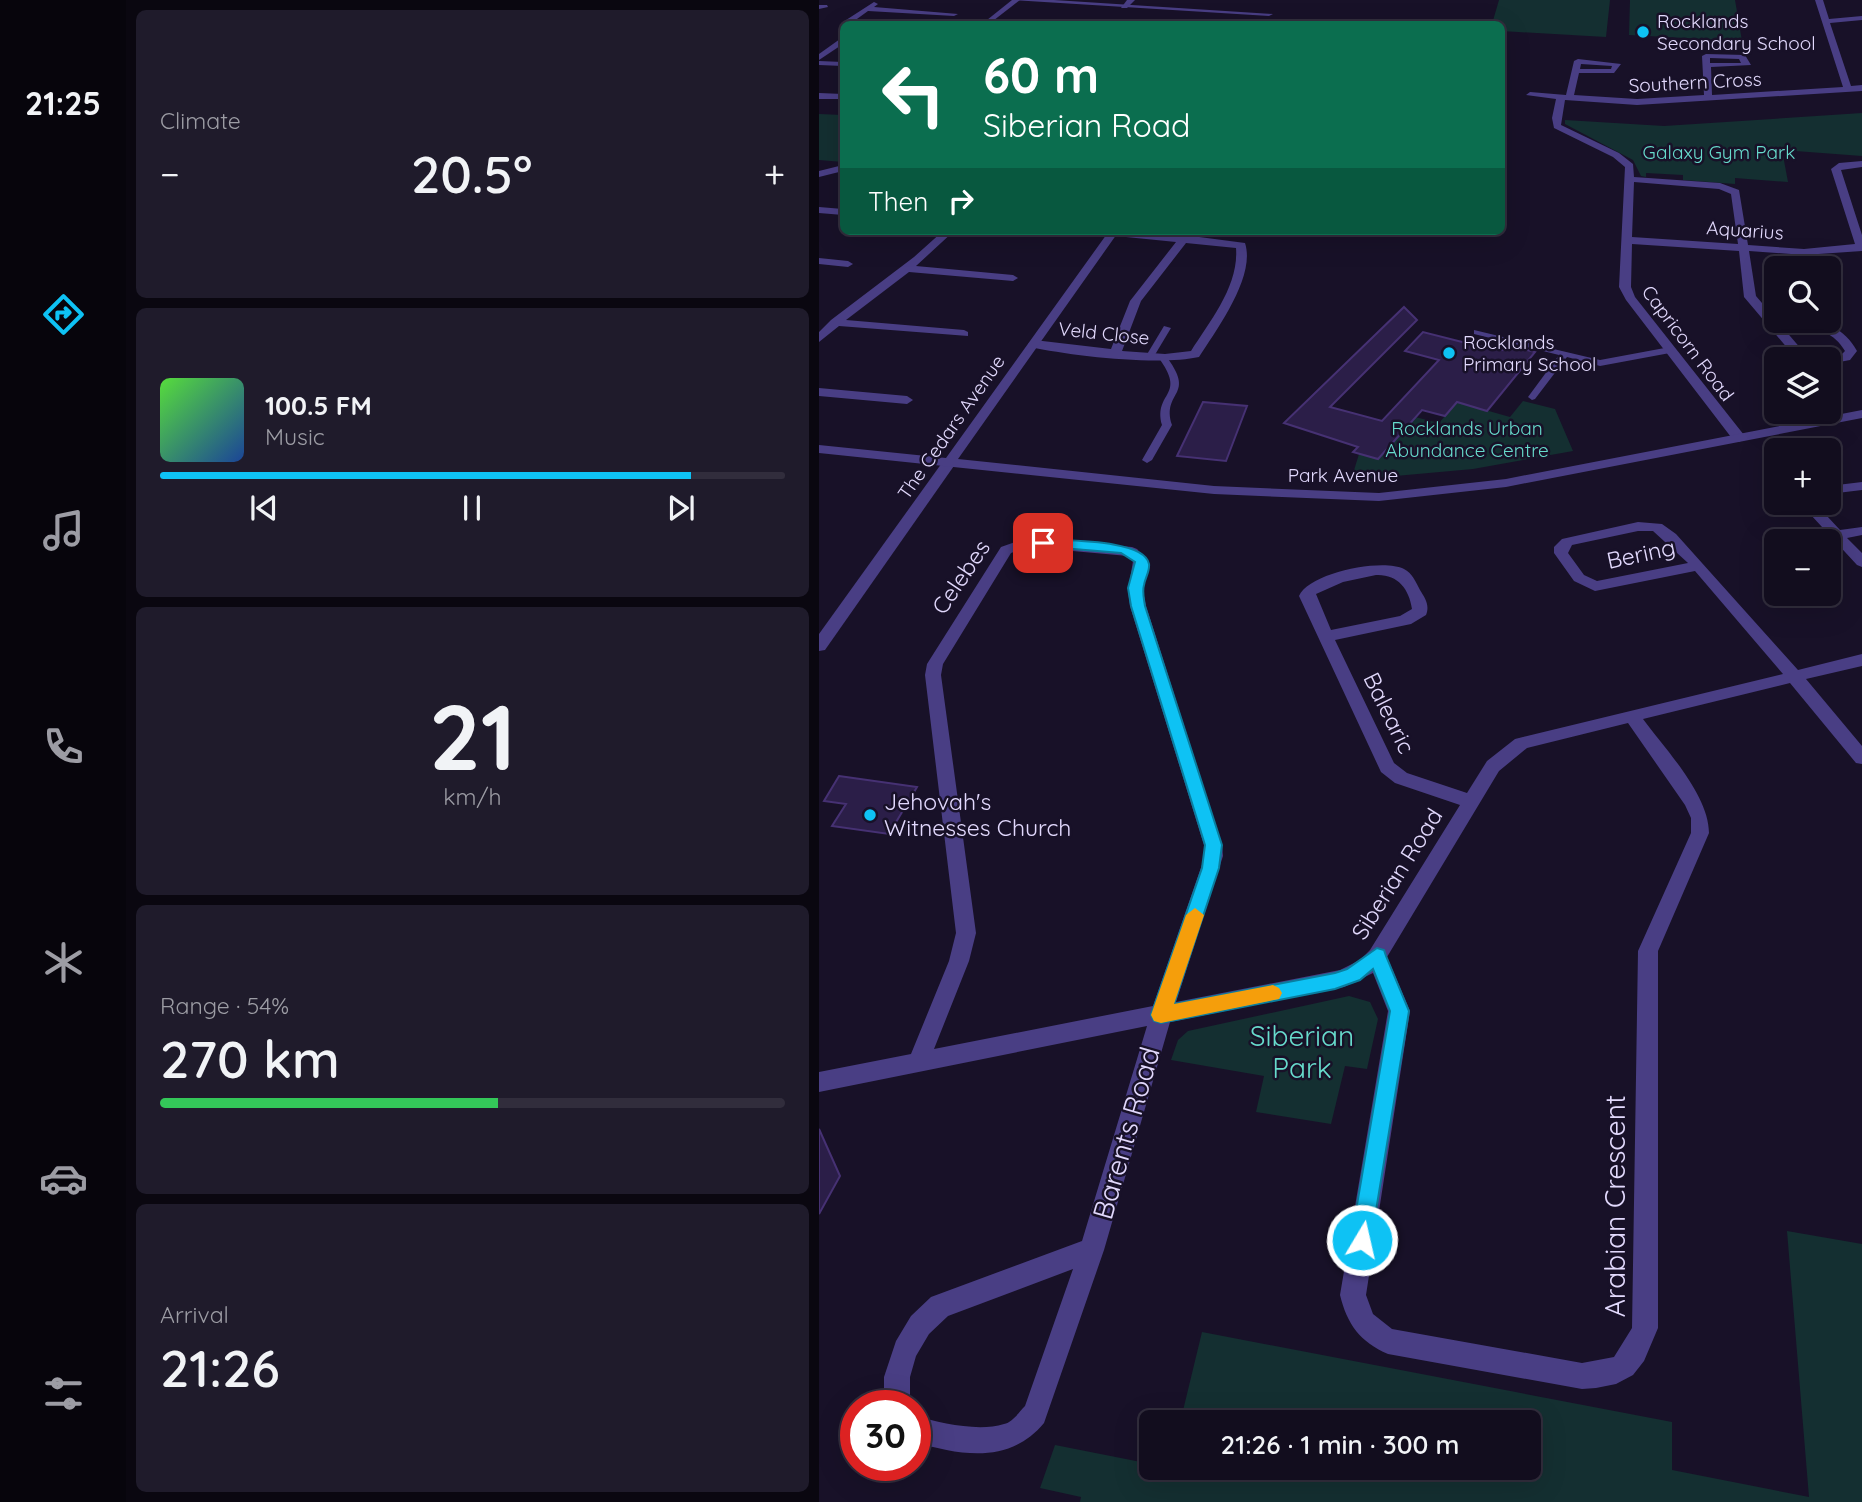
<!DOCTYPE html>
<html lang="en">
<head>
<meta charset="utf-8">
<style>
	:root { --surface:#120d1e; --page:#1f1b2b; --text:#f1f3f6; --muted:#9c9ca4; --line:#312d3c; --accent:#0ec2f4 }
	body { margin:0; font-family:Quicksand,sans-serif; background:var(--page); color:var(--text); height:100vh; display:flex; flex-direction:column; font-size:26px; white-space:nowrap }
	* { box-sizing:border-box; margin:0 }
	p { font-size:23px; color:var(--muted) }
	.icon { flex:none; width:38px; height:38px; fill:none; stroke:currentColor; stroke-width:2; stroke-linecap:round; stroke-linejoin:round }
	.map { position:relative; flex:1; overflow:hidden }
	.panel { display:flex; flex-direction:column; gap:10px; padding:10px; background:#0a0710; width:693px }
	.panel>* { flex:none }
	.top-card { position:absolute; left:21px; top:21px; width:665px; height:214px; border-radius:10px; box-shadow:0 7px 28px #0002,0 0 0 2px var(--line); background:#0b6e4f; color:#fff; overflow:hidden }
	.buttons { position:absolute; left:945px; top:256px; display:grid; gap:14px }
	.buttons a { display:grid; place-items:center; width:77px; height:77px; border-radius:10px; background:var(--surface); box-shadow:0 7px 28px #0002,0 0 0 2px var(--line); font-size:35px }
	.speed { position:absolute; left:21px; top:1390px; display:flex; gap:14px; font-size:35px; font-weight:700; text-align:center }
	.speed>* { display:grid; place-content:center; width:91px; height:91px; border-radius:50%; background:var(--surface); box-shadow:0 7px 28px #0002,0 0 0 2px var(--line); line-height:1 }
	.speed .limit { border:10px solid #d22; background:#fff; color:#111 }
	.pin { position:absolute; display:grid; place-items:center; width:60px; height:60px; color:#fff; margin:-30px; border-radius:14px; box-shadow:0 4px 10px #0006 }
	.me { position:absolute; width:77px; margin:-38px; rotate:9deg; stroke-linejoin:round; filter:drop-shadow(0 0 5px #0008) }
	.turn { display:flex; align-items:center; gap:24px; height:147px; padding:0 28px; font-size:32px }
	.turn .icon { width:91px; height:91px; stroke-width:2.5 }
	.turn b { display:block; font-size:49px; line-height:60px }
	.then { display:flex; align-items:center; height:66px; padding:0 28px; background:#0003; gap:14px; font-size:26px }
	.big { font-size:52px; font-weight:600; line-height:1.1 }
	.panel .card { flex:1; display:flex; flex-direction:column; justify-content:center; gap:10px; min-width:0; padding:0 24px; border-radius:10px; background:var(--page) }
	.panel .dial { align-items:center; gap:0 }
	.dial b { font-size:91px; line-height:1 }
	.song { display:flex; align-items:center; gap:21px }
	.cover { width:84px; height:84px; border-radius:10px; background:linear-gradient(135deg,hsl(110 70% 55%),hsl(220 70% 35%)) }
	.played { height:7px; border-radius:4px; background:linear-gradient(90deg,var(--accent) 85%,var(--line) 85%) }
	.keys { display:flex; justify-content:space-around; direction:ltr }
	.heat { display:flex; justify-content:space-between; align-items:center; font-size:38px; direction:ltr }
	.charge { height:10px; border-radius:5px; background:linear-gradient(90deg,#34c759 54%,var(--line) 0) }
	.trip { position:absolute; left:320px; top:1410px; width:402px; height:70px; border-radius:10px; background:var(--surface); box-shadow:0 7px 28px #0002,0 0 0 2px var(--line); font-weight:600; line-height:70px; text-align:center }
	main { display:flex; flex:1; min-height:0 }
	.menu { display:flex; flex-direction:column; width:126px; justify-content:space-around; align-items:center; background:#07050c; color:var(--muted) }
	.menu .icon { width:49px; height:49px }
	.menu .selected { color:var(--accent) }
	.menu b { font-size:32px; color:var(--text) }
	.map>svg:first-child { display:block }
	.green { fill:#142f31 }
	.building { fill:#2b1e48; stroke:#463173; stroke-width:2 }
	.lines { fill:none; stroke-linecap:round; stroke-linejoin:round }
	.service { fill:#493e84; fill-rule:evenodd }
	.minor { fill:#493e84; fill-rule:evenodd }
	.tertiary { fill:#493e84; fill-rule:evenodd }
	.route { fill:#0ec2f4; stroke:#097e9f; stroke-width:2 }
	.slow { fill:#f59e0b }
	.poi-dot { fill:#0ec2f4; stroke:#181128; stroke-width:2.5 }
	.labels { text-anchor:middle; stroke-width:5; stroke-linejoin:round; paint-order:stroke }
	.far-poi-label { font-size:19px; fill:#e2d9fd; stroke:#181128; text-anchor:start }
	.far-street-label { font-size:19px; fill:#e2d9fd; stroke:#181128 }
	.far-park-label { font-size:19px; fill:#67dbcc; stroke:#181128 }
	.street-label { font-size:23px; fill:#e2d9fd; stroke:#181128 }
	.poi-label { font-size:23px; fill:#e2d9fd; stroke:#181128; text-anchor:start }
	.near-park-label { font-size:28px; fill:#67dbcc; stroke:#181128 }
	.near-street-label { font-size:28px; fill:#e2d9fd; stroke:#181128 }
</style>
</head>
<body>
<main>
<nav class="menu">
<b>21:25</b>
<svg class="icon selected" aria-label="directions" viewBox="0 0 24 24"><path d="M12 3l9 9-9 9-9-9zM9 14v-3h6M13 9l2 2-2 2"/></svg>
<svg class="icon" aria-label="music" viewBox="0 0 24 24"><path d="M9 18V5l10-2v13"/><circle cx="6" cy="18" r="3"/><circle cx="16" cy="16" r="3"/></svg>
<svg class="icon" aria-label="phone" viewBox="0 0 24 24"><path d="M5 4h4l2 5-3 2q2 4 5 5l2-3 5 2v4C11 20 4 13 5 4z"/></svg>
<svg class="icon" aria-label="climate" viewBox="0 0 24 24"><path d="M12 3v18M4 7l16 10M4 17L20 7"/></svg>
<svg class="icon" aria-label="car" viewBox="0 0 24 24"><path d="M5 17H2v-5l4-1 3-4h7l3 4 3 1v5h-3M9 17h6M6 11h13"/><circle cx="7" cy="17" r="2"/><circle cx="17" cy="17" r="2"/></svg>
<svg class="icon" aria-label="filters" viewBox="0 0 24 24"><path d="M4 7h16M4 17h16"/><circle cx="9" cy="7" r="2"/><circle cx="15" cy="17" r="2"/></svg>
</nav>
<section class="panel">
<div class="card"><p>Climate</p>
<div class="heat"><a>−</a><b class="big">20.5°</b><a>+</a></div>
</div>
<div class="card">
<div class="song"><i class="cover"></i><div><b>100.5 FM</b><p>Music</p></div></div>
<div class="played"></div>
<div class="keys"><svg class="icon" aria-label="previous" viewBox="0 0 24 24"><path d="M18 5L8 12l10 7zM5 5v14"/></svg><svg class="icon" aria-label="pause" viewBox="0 0 24 24"><path d="M8 5v14M16 5v14"/></svg><svg class="icon" aria-label="next" viewBox="0 0 24 24"><path d="M6 5l10 7-10 7zM19 5v14"/></svg></div>
</div>
<div class="card dial"><b>21</b><p>km/h</p></div>
<div class="card"><p>Range · 54%</p><b class="big">270 km</b><div class="charge"></div></div>
<div class="card"><p>Arrival</p><b class="big">21:26</b></div>
</section>
<div class="map">
<svg width="1043" height="1502" viewBox="0 0 1043 1502">
	<rect width="100%" height="100%" fill="#181128"/>
	<g class="green">
		<path d="M680 0H791L787 37 683 31 682 24H673Z"/>
		<path d="M811 0H916L923 41 810 35Z"/>
		<path d="M1043 113V156L963 150 969 182 916 178V184L864 180V175L827 173V177L822 176 814 160 746 124V120L845 126Z"/>
		<path d="M0 114 24 115V162L0 160Z"/>
		<path d="M704 401 736 409 754 451 654 469 532 480 540 454 559 459 596 417 620 423 638 402 691 417Z"/>
		<path d="M530 996 551 1002 559 1019 548 1069 526 1066 512 1124 437 1112 445 1076 352 1060 359 1040 369 1031Z"/>
		<path d="M968 1231 1043 1244V1502H261L262 1497 221 1488 236 1445 332 1464V1468H710V1423H361L383 1332 853 1422V1470L990 1497Z"/>
	</g>
	<g class="building">
		<path d="M585 307 598 320 511 407 563 421 620 360 586 351 604 332 655 345 684 350 688 345 716 352 668 411 638 402 626 416 603 410 559 459 534 452 539 447 465 423Z"/>
		<path d="M384 402 428 406 407 461 358 456Z"/>
		<path d="M20 776 98 787 70 834 13 826 27 804 5 801Z"/>
		<path d="M0 1129 21 1176 0 1214Z"/>
	</g>
	<g class="lines">
		<g class="service">
			<path d="M345 326 352 328 334 358H328L327 356Z"/>
			<path d="M655 330 781 360 851 347 855 350 851 353 781 366 748 357 716 399 713 400 709 397 740 355 655 334Z"/>
			<path d="M340 355H346C379 397 342 390 353 425L333 460 328 463 323 460 343 425C334 391 369 397 339 357Z"/>
		</g>
		<g class="minor">
			<path d="M193 0H201L170 24H163Z"/>
			<path d="M308 0H316L308 8H302Z"/>
			<path d="M996 0H1004L1010 19 1043 16V20L1011 23 1032 86 1043 85V91L818 105 746 100 742 125 800 153 814 164 815 177 901 183 920 190 929 245 985 249 1036 244 1012 169 1020 163 1043 161V167L1022 170 1043 235V251L985 255 930 251 937 296 960 323C992 319 1021 320 1038 351L1031 360 1010 364V359L1006 357 1023 354 1026 351C1012 327 990 327 965 329L983 350 996 359H981L975 356 925 297 920 251 813 244 812 287 816 297 925 435 927 438 920 442 915 441 807 300 800 287 806 167 794 157 735 128 733 118 737 99 707 95 711 92 747 95 755 61 759 59 802 64 795 73H760L755 95 818 99 885 95 883 56 887 54 926 55 932 65 892 67 893 95 1024 87ZM891 58 920 59 922 63H891ZM762 64 793 66 792 69H761ZM815 182 900 189 912 194 919 244 813 237Z"/>
			<path d="M55 2 59 4 55 7 139 14 135 16 49 11 31 24 24 26V22Z"/>
			<path d="M0 5H8L9 7 0 9Z"/>
			<path d="M21 39H24V44L0 60V54Z"/>
			<path d="M0 61 24 62V66L0 65Z"/>
			<path d="M0 93 24 94V99H0Z"/>
			<path d="M24 165V171L0 177V171Z"/>
			<path d="M0 207 24 209V215L0 213Z"/>
			<path d="M124 231H135L97 266 194 275 199 278 194 281 90 272 27 320 145 330 149 332V336L20 326 0 342V332L12 320 95 257Z"/>
			<path d="M272 231 365 235 426 243C437 276 398 329 380 357 340 366 253 356 211 347L209 344 215 340 292 349 311 301 357 242 277 234ZM367 243 417 248C420 286 391 321 372 351L346 354 303 351 322 301Z"/>
			<path d="M0 258 29 261 34 264 29 267 0 264Z"/>
			<path d="M0 388 88 396 94 400 88 404 0 396Z"/>
			<path d="M130 459 137 463 6 650 0 651V634L125 460Z"/>
			<path d="M1043 482V490L1010 494V486Z"/>
			<path d="M980 502H995L1021 530 1043 527V535L1028 538 1043 553V567L1038 565Z"/>
			<path d="M819 522 843 524 857 534 979 670 1043 654V666L987 679 1043 746V764L1037 763 971 683 824 719C847 750 890 795 890 833L839 951V1328L825 1361 814 1375 797 1384 777 1388 763 1389 569 1354C541 1342 528 1324 521 1295L569 1011 554 973 525 987 351 1022 285 1250 225 1423C191 1464 143 1456 96 1442V1416C122 1423 159 1432 185 1424 194 1422 200 1412 206 1406L254 1269 129 1316 110 1334 97 1356 91 1377V1405H65V1377L77 1341 92 1316 112 1297 263 1241 328 1026 0 1092V1072L92 1054 130 961 137 933 106 675 108 664 182 547 208 538 313 547 318 549 329 561 324 591 327 606 403 845 404 856 357 1002 521 970 541 960 551 950 641 805 576 783 562 772 480 596C490 573 563 558 585 569 593 573 597 582 601 590 606 598 611 605 607 615L592 624 516 640 575 763 588 773 648 793 668 761 696 739 964 674 876 571 776 591 755 581 735 553V547L743 539ZM819 531H834L869 563 778 581 765 575 749 553 753 545ZM209 547 309 556 314 561 309 591 311 606 385 845 386 856 334 1006 115 1049 150 961 157 933 122 675 124 664 192 553ZM557 575C578 574 590 588 593 609L581 616 512 630 497 594 524 582ZM809 723 866 805 872 818V833L819 951 813 1328 795 1357 763 1363 573 1329 554 1314 547 1295 591 1011 568 957 680 771 708 748Z"/>
		</g>
		<g class="tertiary">
			<path d="M192 0H235L454 14 450 16Z"/>
			<path d="M290 231H300L139 459 395 486 560 493 687 479 1043 410V418L687 487 560 501 395 494 0 453V445L127 458Z"/>
		</g>
	</g>
	<path class="route" d="M224 539C245 541 326 539 330 564 331 571 326 578 325 585 323 592 325 599 326 606L403 845 400 868 355 1004 516 973 528 969 558 948 565 950 567 956 590 1011 551 1247 543 1251 535 1247 532 1240 571 1011 554 969 541 980 516 989 342 1023 335 1021 332 1015 383 868 386 845 312 606 309 588 316 562 302 553 219 546 217 543Z"/>
	<path class="slow" d="M376 908 385 915 355 1004 454 985 460 988 463 993 460 999 342 1023 335 1021 332 1015 367 915Z"/>
	<g class="poi-dot">
		<circle cx="824" cy="32" r="7"/>
		<circle cx="630" cy="353" r="7"/>
		<circle cx="51" cy="815" r="7"/>
	</g>
	<g class="labels">
		<g class="far-poi-label">
			<text x="838" y="28">Rocklands<tspan x="838" dy="22">Secondary School</tspan></text>
			<text x="644" y="349">Rocklands<tspan x="644" dy="22">Primary School</tspan></text>
		</g>
		<g class="far-street-label">
			<text transform="translate(876 82) rotate(-3)" y="7">Southern Cross</text>
			<text transform="translate(926 230) rotate(4)" y="7">Aquarius</text>
			<text transform="translate(285 333) rotate(6)" y="7">Veld Close</text>
			<text transform="translate(869 343) rotate(53)" y="7">Capricorn Road</text>
			<text transform="translate(132 427) rotate(-55)" y="7">The Cedars Avenue</text>
			<text x="524" y="482">Park Avenue</text>
		</g>
		<g class="far-park-label">
			<text x="900" y="159">Galaxy Gym Park</text>
			<text x="648" y="435">Rocklands Urban<tspan x="648" dy="22">Abundance Centre</tspan></text>
		</g>
		<g class="street-label">
			<text transform="translate(822 554) rotate(-12)" y="8">Bering</text>
			<text transform="translate(142 577) rotate(-56)" y="8">Celebes</text>
			<text transform="translate(570 713) rotate(64)" y="8">Balearic</text>
			<text transform="translate(578 874) rotate(-58)" y="8">Siberian Road</text>
		</g>
		<g class="poi-label">
			<text x="65" y="810">Jehovah's<tspan x="65" dy="26">Witnesses Church</tspan></text>
		</g>
		<g class="near-park-label">
			<text x="483" y="1046">Siberian<tspan x="483" dy="32">Park</tspan></text>
		</g>
		<g class="near-street-label">
			<text transform="translate(307 1133) rotate(-74)" y="10">Barents Road</text>
			<text transform="translate(796 1206) rotate(-90)" y="10">Arabian Crescent</text>
		</g>
	</g>
</svg>
<div class="buttons">
<a><svg class="icon" aria-label="search" viewBox="0 0 24 24"><circle cx="10" cy="10" r="6"/><path d="M15 15l6 6"/></svg></a>
<a><svg class="icon" aria-label="layers" viewBox="0 0 24 24"><path d="M12 4l9 5-9 5-9-5zM3 14l9 5 9-5"/></svg></a>
<a>+</a>
<a>−</a>
</div>
<div class="speed"><div class="limit">30</div></div>
<div class="pin" style="left:224px;top:543px;background:#d93025"><svg class="icon" aria-label="arrive" viewBox="0 0 24 24"><path d="M6 21V4h12l-3 4 3 4H6"/></svg></div>
<svg class="me" style="left:543px;top:1240px" viewBox="-20 -20 40 40"><circle r="17" fill="#0ec2f4" stroke="#fff" stroke-width="3"/><path d="M0-11L8 9 0 5-8 9z" fill="#fff"/></svg>
<div class="trip">21:26 · 1 min · 300 m</div>
<div class="top-card">
<div class="turn"><svg class="icon" aria-label="left" viewBox="0 0 24 24"><path d="M17 20v-9H6M10 6l-5 5 5 5"/></svg><div><b>60 m</b>Siberian Road</div></div>
<div class="then">Then<svg class="icon" aria-label="right" viewBox="0 0 24 24"><path d="M7 20v-9h11M14 6l5 5-5 5"/></svg></div>
</div>
</div>
</main>
</body>
</html>
